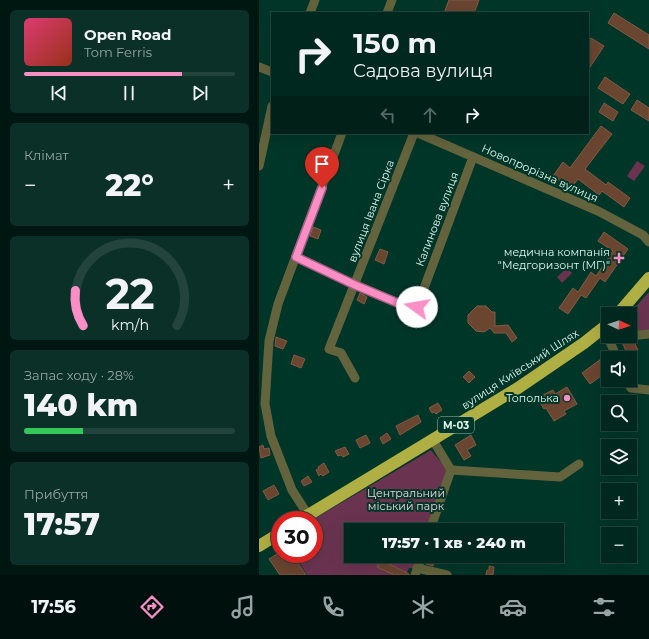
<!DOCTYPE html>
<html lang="uk">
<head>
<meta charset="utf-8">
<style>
	:root { --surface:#00281e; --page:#0a3027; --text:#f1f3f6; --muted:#95a6a4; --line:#22443c; --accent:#fb8fc5 }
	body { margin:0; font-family:Montserrat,sans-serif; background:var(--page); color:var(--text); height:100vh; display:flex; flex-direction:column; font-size:15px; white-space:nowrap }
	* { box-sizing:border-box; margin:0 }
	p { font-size:13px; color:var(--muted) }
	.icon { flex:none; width:22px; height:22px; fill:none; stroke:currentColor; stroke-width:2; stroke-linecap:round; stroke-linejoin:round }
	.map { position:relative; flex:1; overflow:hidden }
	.side { display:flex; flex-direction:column; gap:10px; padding:10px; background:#001610; width:259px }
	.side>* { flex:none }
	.guide { position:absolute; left:12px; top:12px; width:318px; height:122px; border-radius:0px; box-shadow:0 4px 16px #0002,0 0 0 1px var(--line); background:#00281e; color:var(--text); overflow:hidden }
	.needle { width:26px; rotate:94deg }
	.tools { position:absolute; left:342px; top:307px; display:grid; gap:8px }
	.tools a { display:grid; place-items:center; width:36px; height:36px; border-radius:0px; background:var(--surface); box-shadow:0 4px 16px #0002,0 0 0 1px var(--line); font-size:20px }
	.speed { position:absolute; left:12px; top:511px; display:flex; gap:8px; font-size:20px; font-weight:700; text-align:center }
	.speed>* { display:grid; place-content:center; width:52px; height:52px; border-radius:50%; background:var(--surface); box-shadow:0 4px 16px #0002,0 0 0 1px var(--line); line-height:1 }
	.speed .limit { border:6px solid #d22; background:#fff; color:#111 }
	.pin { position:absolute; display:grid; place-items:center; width:34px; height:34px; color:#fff; margin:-41px -17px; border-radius:50% 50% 50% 0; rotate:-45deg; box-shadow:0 0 4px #0007 }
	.pin .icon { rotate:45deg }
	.me { position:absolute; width:44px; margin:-22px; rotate:283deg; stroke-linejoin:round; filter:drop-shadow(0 0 3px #0008) }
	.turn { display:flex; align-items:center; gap:14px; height:84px; padding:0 16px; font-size:18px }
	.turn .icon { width:52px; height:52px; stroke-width:2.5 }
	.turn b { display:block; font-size:28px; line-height:34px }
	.lanes { display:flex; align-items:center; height:38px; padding:0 16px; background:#0003; justify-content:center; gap:20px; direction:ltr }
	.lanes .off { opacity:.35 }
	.big { font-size:30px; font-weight:800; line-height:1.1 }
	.side .card { flex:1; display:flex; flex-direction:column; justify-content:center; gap:6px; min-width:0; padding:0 14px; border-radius:6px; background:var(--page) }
	.side .dial { align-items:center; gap:0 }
	.dial svg { height:104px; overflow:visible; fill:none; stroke:var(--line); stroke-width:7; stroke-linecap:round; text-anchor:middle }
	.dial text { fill:var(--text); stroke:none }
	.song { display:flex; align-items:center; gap:12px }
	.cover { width:48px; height:48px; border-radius:6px; background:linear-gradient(135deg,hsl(340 70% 55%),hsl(10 70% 35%)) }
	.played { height:4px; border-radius:2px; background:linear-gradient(90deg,var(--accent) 75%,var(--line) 75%) }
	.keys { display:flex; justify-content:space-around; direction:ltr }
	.heat { display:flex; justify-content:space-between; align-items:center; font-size:22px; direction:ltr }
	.charge { height:6px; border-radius:3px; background:linear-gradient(90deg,#34c759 28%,var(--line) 0) }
	.trip { position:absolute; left:85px; top:523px; width:220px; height:40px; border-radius:0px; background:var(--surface); box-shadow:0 4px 16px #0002,0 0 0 1px var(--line); font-weight:800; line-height:40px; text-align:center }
	.tab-bar { display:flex; height:64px; justify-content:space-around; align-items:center; background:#00100c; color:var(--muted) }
	.tab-bar .icon { width:28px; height:28px }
	.tab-bar .on { color:var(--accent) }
	.tab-bar b { font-size:18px; color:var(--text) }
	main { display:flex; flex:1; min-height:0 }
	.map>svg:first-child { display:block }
	.green { fill:#6a3450 }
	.building { fill:#6a4530; stroke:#825b46 }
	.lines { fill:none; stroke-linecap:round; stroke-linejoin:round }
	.minor { stroke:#63643d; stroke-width:9 }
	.highway { stroke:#afaf44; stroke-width:12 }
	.route-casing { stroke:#a35d80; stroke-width:10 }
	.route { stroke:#fb8fc5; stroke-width:7 }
	.poi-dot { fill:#fb8fc5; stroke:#003628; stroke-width:1.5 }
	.labels { text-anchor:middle; stroke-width:4; stroke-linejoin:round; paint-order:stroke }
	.shield { fill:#003628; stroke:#9bbeb2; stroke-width:1 }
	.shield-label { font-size:10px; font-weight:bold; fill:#def8ed }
	.street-label { font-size:11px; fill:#def8ed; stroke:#003628 }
	.poi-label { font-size:11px; fill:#def8ed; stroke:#003628; text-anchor:end }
	.park-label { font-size:11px; fill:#f0d6e1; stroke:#003628 }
</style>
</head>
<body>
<main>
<section class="side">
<div class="card">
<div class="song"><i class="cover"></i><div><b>Open Road</b><p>Tom Ferris</p></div></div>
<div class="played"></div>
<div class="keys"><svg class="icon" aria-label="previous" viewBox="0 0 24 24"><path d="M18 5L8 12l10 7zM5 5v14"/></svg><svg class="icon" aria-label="pause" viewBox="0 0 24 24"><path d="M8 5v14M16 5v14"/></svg><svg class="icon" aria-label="next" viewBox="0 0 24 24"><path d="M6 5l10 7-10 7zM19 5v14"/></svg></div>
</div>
<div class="card"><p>Клімат</p>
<div class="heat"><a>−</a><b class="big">22°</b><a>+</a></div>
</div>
<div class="card dial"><svg viewBox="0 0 100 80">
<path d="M14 69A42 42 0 1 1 86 69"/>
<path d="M14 69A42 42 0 0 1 8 42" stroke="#fb8fc5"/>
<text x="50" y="56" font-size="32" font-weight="700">22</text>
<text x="50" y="72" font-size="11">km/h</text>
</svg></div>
<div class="card"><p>Запас ходу · 28%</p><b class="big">140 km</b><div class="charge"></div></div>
<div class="card"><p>Прибуття</p><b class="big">17:57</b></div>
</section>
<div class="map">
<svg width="390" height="575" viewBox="0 0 390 575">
	<rect width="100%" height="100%" fill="#003628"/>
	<g class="green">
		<path d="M378 161 386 166 375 181 368 176Z"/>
		<path d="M308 268 313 273 303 283 298 277Z"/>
		<path d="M390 292V331L371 332 370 314Z"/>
		<path d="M172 450 189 471 168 530H92V556H159L155 568H150L147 575H48L35 554H55V520H53Z"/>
	</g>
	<g class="building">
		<path d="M190 0H220L215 13H185Z"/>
		<path d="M355 13 390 35V49L349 23Z"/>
		<path d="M332 38 345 46 329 70V42Z"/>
		<path d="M346 77 371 94 364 104 339 88Z"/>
		<path d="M378 100 390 108V121L372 110Z"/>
		<path d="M345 103 359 112 354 121 340 112Z"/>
		<path d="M342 126 353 134 326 169 347 185 349 182 371 198 365 207 343 191 340 195 319 179 312 188 294 176 304 162 311 168Z"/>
		<path d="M54 227 62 230 59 239 51 236Z"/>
		<path d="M345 232 369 249 346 282 341 278 327 298 322 295 309 314 300 308 314 288 319 292 332 272 337 276 354 251 339 241Z"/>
		<path d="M121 249 129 252 125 264 116 260Z"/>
		<path d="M101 293 108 297 105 304 98 300Z"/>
		<path d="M218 306H227L233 312H236V326L249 325 258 338 253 342 247 333H235L231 328 225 332 217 331 209 323V315Z"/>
		<path d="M17 337 28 341 24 349 16 346Z"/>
		<path d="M375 342 379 350 368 354 364 344Z"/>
		<path d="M35 355 46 359 42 368 32 364Z"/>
		<path d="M346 356 349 360V371L331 384 323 373Z"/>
		<path d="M210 371 216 377 210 383 204 377Z"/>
		<path d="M308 387 318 404 305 411 307 414 295 421 287 408 285 409 278 398 294 390 296 394Z"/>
		<path d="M179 403 183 410 177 414 175 412 173 413 170 408Z"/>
		<path d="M159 415 162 422 141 435 137 426Z"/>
		<path d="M128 433 132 439 124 444 121 438Z"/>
		<path d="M107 435 111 443 101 448 97 440Z"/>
		<path d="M212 435 217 445 208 450 212 456 205 460 196 445Z"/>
		<path d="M4 445 5 449 10 448 11 455 2 458 0 447Z"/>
		<path d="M86 447 90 454 84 457 82 455 79 456 76 451Z"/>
		<path d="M65 463 70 472 64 476 62 474 60 476 57 470 60 468 59 467Z"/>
		<path d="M49 476 53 482 45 486 42 481Z"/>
		<path d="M15 485 20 494 9 500 4 491Z"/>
		<path d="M21 552V554H33L47 575H21L10 559Z"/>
		<path d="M169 556 176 558 174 566 167 564Z"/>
		<path d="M122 560 150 574V575H135L118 567Z"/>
		<path d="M230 566 235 567 234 575H227L228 570H230Z"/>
	</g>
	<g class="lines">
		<g class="minor">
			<path d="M51 13 56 0"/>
			<path d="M128 13 133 0"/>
			<path d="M0 67 13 72"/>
			<path d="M159 133 339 211 384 235 390 242"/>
			<path d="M0 166 13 106"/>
			<path d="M37 257 96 285 153 309 158 307 214 157"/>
			<path d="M345 328 358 358"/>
			<path d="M371 336 390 334"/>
			<path d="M350 338 367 336"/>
			<path d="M96 378 82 353 70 349 155 133"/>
			<path d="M367 380 372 388 390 390"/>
			<path d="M192 470 301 477 320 464"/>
			<path d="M49 515 33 490 12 436 6 404 10 341 19 304 83 133"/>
			<path d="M171 530 192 470 175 442 176 438"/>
			<path d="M158 568 188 575"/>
			<path d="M156 575 163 556"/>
		</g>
		<g class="highway">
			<path d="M359 314 390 278"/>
			<path d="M41 520 259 388 325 343 349 324"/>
			<path d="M0 546 21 533"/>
		</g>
	</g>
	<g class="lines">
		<defs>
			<path id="route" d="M63 188 37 257 96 285 153 309 158 307"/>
		</defs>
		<use href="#route" class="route-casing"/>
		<use href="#route" class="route"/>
	</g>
	<g class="poi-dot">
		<path d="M358 252h4v4h4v4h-4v4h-4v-4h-4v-4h4z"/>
		<circle cx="308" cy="398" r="4"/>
	</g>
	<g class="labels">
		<rect class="shield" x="179" y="417" width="36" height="16" rx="3"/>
		<g class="shield-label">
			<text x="197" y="429">М-03</text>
		</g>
		<g class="street-label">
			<text transform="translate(281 173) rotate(24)" y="4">Новопрорізна вулиця</text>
			<text transform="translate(112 211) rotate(-69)" y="4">вулиця Івана Сірка</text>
			<text transform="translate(178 219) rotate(-69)" y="4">Калинова вулиця</text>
			<text transform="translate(261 369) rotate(-33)" y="4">вулиця Київський Шлях</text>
		</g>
		<g class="poi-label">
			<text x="351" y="256">медична компанія<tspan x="351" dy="13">"Медгоризонт (МГ)"</tspan></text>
			<text x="300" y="402">Тополька</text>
		</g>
		<g class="park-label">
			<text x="147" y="497">Центральний<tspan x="147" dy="13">міський парк</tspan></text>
		</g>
	</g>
</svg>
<div class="tools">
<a><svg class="needle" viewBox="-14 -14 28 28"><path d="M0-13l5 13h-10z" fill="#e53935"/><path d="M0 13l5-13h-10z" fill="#95a6a4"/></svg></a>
<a><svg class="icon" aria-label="sound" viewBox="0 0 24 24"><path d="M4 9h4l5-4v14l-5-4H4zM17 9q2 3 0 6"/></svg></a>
<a><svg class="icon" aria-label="search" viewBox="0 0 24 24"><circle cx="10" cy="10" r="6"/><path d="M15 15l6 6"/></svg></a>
<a><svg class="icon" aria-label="layers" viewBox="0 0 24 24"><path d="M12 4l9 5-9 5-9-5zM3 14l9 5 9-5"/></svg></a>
<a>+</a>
<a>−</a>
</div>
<div class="speed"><div class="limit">30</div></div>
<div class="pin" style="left:63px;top:188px;background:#d93025"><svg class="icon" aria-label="arrive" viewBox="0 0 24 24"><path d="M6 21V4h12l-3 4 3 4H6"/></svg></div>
<svg class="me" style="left:158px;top:307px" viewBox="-20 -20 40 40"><circle r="19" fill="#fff"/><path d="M0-13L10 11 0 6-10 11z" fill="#fb8fc5"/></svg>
<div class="trip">17:57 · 1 хв · 240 m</div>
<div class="guide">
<div class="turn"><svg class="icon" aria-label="right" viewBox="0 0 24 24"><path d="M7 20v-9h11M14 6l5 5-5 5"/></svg><div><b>150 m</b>Садова вулиця</div></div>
<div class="lanes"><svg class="icon off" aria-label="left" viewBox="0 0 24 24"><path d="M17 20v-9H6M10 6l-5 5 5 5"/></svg><svg class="icon off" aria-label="ahead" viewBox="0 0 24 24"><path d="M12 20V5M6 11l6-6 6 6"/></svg><svg class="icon" aria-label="right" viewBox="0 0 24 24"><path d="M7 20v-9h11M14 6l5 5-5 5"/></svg></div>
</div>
</div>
</main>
<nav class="tab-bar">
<b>17:56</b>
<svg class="icon on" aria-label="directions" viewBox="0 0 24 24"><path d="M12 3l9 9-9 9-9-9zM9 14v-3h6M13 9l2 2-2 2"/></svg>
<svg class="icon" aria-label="music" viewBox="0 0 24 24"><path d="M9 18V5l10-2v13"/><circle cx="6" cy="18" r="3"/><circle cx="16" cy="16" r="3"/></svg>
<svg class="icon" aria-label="phone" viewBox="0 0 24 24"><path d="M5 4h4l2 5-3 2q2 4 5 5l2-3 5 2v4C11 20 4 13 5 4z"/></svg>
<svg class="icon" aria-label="climate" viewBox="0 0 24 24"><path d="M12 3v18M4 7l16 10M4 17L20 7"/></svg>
<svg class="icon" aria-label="car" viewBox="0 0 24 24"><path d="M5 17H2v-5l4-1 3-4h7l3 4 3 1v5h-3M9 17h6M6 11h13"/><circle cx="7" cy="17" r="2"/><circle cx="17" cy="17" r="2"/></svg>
<svg class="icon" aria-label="filters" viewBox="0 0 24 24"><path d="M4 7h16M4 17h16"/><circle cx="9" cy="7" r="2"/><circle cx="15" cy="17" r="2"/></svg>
</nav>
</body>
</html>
